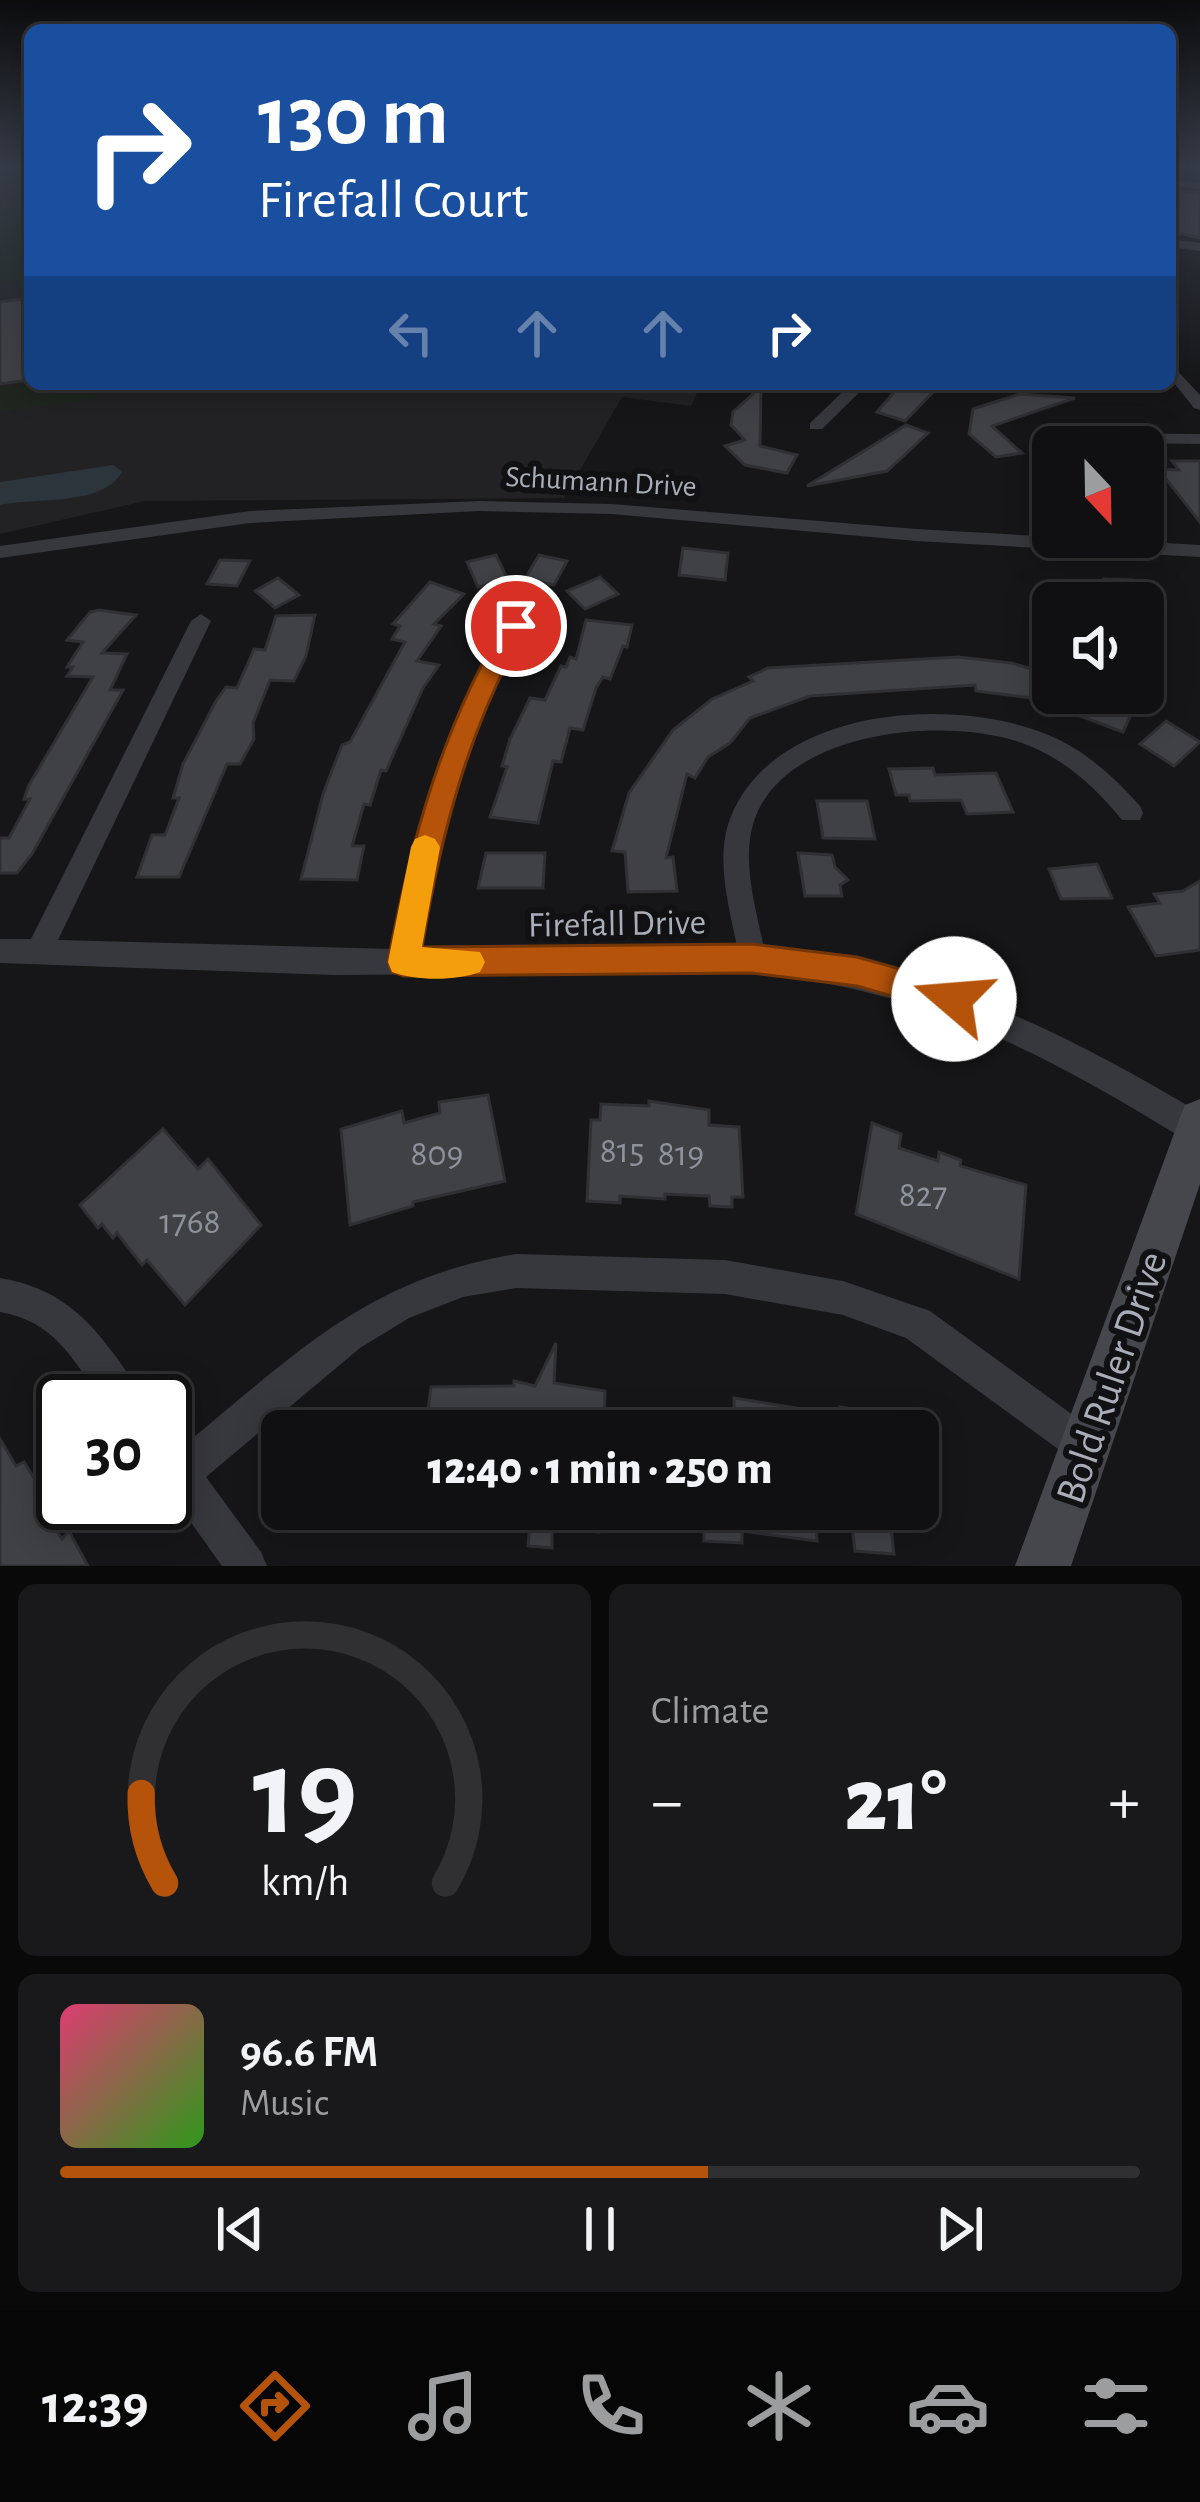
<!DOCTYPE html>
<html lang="en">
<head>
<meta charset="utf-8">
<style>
	:root { --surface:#101012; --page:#19191b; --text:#f1f3f6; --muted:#9c9d9f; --line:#303032; --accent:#b45309 }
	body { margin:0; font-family:"Alegreya Sans",sans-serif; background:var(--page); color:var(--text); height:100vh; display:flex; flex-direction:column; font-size:45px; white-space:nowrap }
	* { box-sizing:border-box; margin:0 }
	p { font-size:39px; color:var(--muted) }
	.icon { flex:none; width:66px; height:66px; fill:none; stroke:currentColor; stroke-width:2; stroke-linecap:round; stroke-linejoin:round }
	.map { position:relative; height:1566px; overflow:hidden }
	.panel { display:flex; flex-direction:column; gap:18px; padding:18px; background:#09090a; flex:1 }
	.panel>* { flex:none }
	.hud { position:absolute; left:24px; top:24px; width:1152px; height:366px; border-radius:18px; box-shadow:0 6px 30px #0003,0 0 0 3px var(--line); background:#1a4fa0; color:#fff; overflow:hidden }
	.needle { width:78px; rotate:158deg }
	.controls { position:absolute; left:1032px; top:426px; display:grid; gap:24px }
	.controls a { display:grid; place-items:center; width:132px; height:132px; border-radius:18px; background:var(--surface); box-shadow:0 6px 30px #0003,0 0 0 3px var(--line); font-size:60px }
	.speed { position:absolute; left:36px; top:1374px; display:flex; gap:24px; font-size:60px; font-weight:700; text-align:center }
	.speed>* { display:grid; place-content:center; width:156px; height:156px; border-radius:50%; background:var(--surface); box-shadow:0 6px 30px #0003,0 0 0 3px var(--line); line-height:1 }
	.speed .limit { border:6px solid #111; border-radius:18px; background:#fff; color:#111 }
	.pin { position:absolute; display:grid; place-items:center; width:102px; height:102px; color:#fff; margin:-51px; border:6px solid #fff; border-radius:50%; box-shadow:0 3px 12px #0007 }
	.me { position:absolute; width:132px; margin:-66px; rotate:288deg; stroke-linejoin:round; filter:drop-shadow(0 0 9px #0008) }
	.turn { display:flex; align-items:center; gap:42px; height:252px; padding:0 36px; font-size:54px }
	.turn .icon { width:156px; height:156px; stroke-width:2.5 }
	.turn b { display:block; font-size:84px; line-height:102px }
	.lanes { display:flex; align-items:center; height:114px; padding:0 36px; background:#0003; justify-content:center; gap:60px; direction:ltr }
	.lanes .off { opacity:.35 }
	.big { font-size:90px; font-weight:800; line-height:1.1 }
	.panel .widget { flex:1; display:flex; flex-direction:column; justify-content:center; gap:18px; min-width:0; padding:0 42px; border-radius:18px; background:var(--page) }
	.panel .dial { align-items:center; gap:0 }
	.dial svg { height:312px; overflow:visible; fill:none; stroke:var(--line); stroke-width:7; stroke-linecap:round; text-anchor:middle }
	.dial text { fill:var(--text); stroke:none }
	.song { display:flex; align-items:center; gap:36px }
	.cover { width:144px; height:144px; border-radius:18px; background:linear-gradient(135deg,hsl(340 70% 55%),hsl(110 70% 35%)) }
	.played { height:12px; border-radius:6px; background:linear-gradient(90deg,var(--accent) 60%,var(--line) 60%) }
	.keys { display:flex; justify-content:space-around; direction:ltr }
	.heat { display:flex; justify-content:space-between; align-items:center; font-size:66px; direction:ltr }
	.panel .tiles { flex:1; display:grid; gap:18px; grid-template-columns:1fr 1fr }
	.widget:last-child { grid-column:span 2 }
	.trip { position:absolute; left:261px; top:1410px; width:678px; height:120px; border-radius:18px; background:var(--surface); box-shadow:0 6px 30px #0003,0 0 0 3px var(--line); font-weight:800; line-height:120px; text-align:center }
	.tabs { display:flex; height:192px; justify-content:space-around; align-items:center; background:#060607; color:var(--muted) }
	.tabs .icon { width:84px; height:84px }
	.tabs .on { color:var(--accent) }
	.tabs b { font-size:54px; color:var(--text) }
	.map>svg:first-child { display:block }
	.built { fill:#222225 }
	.green { fill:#1e261f }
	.water { fill:#2c353c }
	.building { fill:#404145; stroke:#303034; stroke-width:3 }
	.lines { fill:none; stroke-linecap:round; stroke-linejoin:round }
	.street { fill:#37383d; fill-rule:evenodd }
	.secondary { fill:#45474d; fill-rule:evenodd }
	.route { fill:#b45309; stroke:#753606; stroke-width:3 }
	.slow { fill:#f59e0b }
	.labels { text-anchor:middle; stroke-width:12; stroke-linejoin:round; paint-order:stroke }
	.far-street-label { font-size:30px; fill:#a8adb8; stroke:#111113 }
	.street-label { font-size:36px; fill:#a8adb8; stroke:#111113 }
	.near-number-label { font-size:36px; fill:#8e929b }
	.near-street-label { font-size:42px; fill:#a8adb8; stroke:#111113 }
</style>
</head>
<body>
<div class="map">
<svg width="1200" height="1566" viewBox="0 0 1200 1566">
	<rect width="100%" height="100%" fill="#161618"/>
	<path class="built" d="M0 168H30V384H701L691 406 622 397 564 498 145 501 0 534Z"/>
	<g class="green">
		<path d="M30 189V280L0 283V219L9 194Z"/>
		<path d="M30 384H96L94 399 0 412V388Z"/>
	</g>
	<path class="water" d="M113 465 122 472C102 507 35 497 0 505V482Z"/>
	<g class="building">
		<path d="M1179 191 1200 193V238L1178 233Z"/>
		<path d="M30 298V380L0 384V302Z"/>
		<path d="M901 384 933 392 905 421 877 412Z"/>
		<path d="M761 387 760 446 797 455 787 473 745 465 725 446 745 440 731 425 733 412Z"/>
		<path d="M1020 394 1075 398 992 426 1022 453 996 457 969 434 973 409Z"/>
		<path d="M906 425 928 433 887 471 807 486Z"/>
		<path d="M1172 461H1200V522L1158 469 1179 470Z"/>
		<path d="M683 548 728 553 725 580 679 575Z"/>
		<path d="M496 555 508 580 478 587 467 562Z"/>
		<path d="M539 555 567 561 554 585 525 579Z"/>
		<path d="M220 560 250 561 237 586 207 584Z"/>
		<path d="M600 577 618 594 585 609 567 591Z"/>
		<path d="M278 578 299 595 275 608 255 591Z"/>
		<path d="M1104 579 1133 580 1144 603H1115Z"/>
		<path d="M430 582 464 594 434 624 441 626 417 661 439 665 423 688 386 771 381 770 370 805 364 804 352 846H364L357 880 301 879 323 794 342 745 350 742 405 642 392 639 400 626 393 624Z"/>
		<path d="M99 610 136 615 102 653 127 654 110 690H123L32 854 17 873H0V838H9L30 799H24L29 785 93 677 67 676 73 667H67L83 642 67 640 90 612Z"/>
		<path d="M315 615 306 656 294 681 270 680 253 723 254 739 240 764H227L179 877H137L152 835H165L179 798H173L183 764 216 701 226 687 237 688 254 649 265 650 276 616Z"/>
		<path d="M586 620 632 625 627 647 623 646 610 679 603 677 596 688 583 730 570 728 561 762 553 761 538 823 490 817 507 767 502 766 510 739 530 698 545 700 561 666 566 667 570 657 576 659Z"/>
		<path d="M958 657 1011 663 1053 675V693H1110L1136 704 1123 732 1032 698 976 691 975 685 810 696 750 718 730 743 708 757 695 778 687 774 666 858 673 857 677 891 628 892 625 852 612 851 629 793 673 730 712 699 753 681 749 677 768 668Z"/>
		<path d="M1166 721 1200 742 1174 766 1140 744Z"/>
		<path d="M933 768 935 775 996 773 1013 812 967 814 961 800 910 801 909 795H896L889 769Z"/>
		<path d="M817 801H867L875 839 823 838Z"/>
		<path d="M486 853H545L543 888H478Z"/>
		<path d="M798 853 832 855 835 867 848 880 840 885 842 896H805Z"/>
		<path d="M1097 864 1112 898 1061 899 1049 869Z"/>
		<path d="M1200 881V950L1156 956 1128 907 1160 903 1154 894 1183 891Z"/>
		<path d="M488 1095 505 1181 413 1202V1206L350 1225 341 1129 402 1111 404 1123 440 1113 439 1102Z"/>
		<path d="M649 1101 709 1110V1125L739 1127 743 1197H732V1207L710 1206 709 1196 665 1194V1199L620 1196V1203L587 1201 591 1120H600L601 1104 649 1106Z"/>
		<path d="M872 1123 901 1134 899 1148 938 1161 939 1152 961 1160 960 1166 1026 1185 1019 1279 856 1214Z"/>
		<path d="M163 1129 198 1169 208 1159 261 1225 185 1305 147 1260 142 1265 117 1233 113 1238 102 1224 98 1228 80 1205Z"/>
		<path d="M556 1343 554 1383 605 1391 604 1431H425L431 1387 514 1386V1381L535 1386Z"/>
		<path d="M734 1398 809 1410 810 1431H702V1409L734 1412Z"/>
		<path d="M840 1407 878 1413 880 1431H842Z"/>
		<path d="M0 1439 16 1466 24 1462 42 1491 35 1497 62 1539 69 1531 88 1566H0Z"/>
		<path d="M531 1509H600L599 1532 552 1528V1548L528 1546Z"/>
		<path d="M704 1509H815L817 1541 742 1531V1543L704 1541Z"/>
		<path d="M850 1509H889L894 1554 855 1551Z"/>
	</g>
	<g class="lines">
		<g class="street">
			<path d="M1170 180 1200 183V189L1170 186Z"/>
			<path d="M1170 239 1200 243V251L1170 247Z"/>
			<path d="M1170 363 1200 395V410L1194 408 1170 378Z"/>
			<path d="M851 384H868L822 429H810V423Z"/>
			<path d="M1066 433 1200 434V444L1060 442V434Z"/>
			<path d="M479 501 612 504 916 529 1200 545V557L916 541 612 514 479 511 250 523 0 558V546L250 511Z"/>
			<path d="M201 614 211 621 58 940 392 949C415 833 448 723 509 621L516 619 526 626C471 728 440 835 419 949L737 946C729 907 715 858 730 819 772 708 949 695 1046 734 1084 749 1113 776 1140 806L1143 813 1140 820H1122C1097 789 1068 762 1030 746 953 714 785 728 754 821 741 860 756 909 764 948 929 966 1060 1029 1200 1113V1143L1186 1140C1037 1049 930 993 753 972L334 975 0 963V939H31L191 621Z"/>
			<path d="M516 1254 725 1260 843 1281 930 1311 1099 1434 1105 1447 1099 1460 1086 1466 1073 1460 906 1338 843 1315 725 1294 516 1288 463 1297 409 1318 360 1348 206 1477 261 1552 267 1566H222L165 1486V1435L183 1446C296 1354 366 1279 516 1254Z"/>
			<path d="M0 1278C56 1287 87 1316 119 1361 128 1374 137 1386 144 1401H102C73 1359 54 1321 0 1312Z"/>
		</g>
		<path class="secondary" d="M1200 1099V1184L1071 1566H1015L1179 1120 1185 1105Z"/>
	</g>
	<linearGradient id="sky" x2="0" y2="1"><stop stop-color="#0c0c0d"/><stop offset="0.43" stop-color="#363c48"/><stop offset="1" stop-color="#363c48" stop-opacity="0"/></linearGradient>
	<rect width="1200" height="387" fill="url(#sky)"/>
	<path class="route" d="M516 618 527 626C469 725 441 834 422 947L752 944 857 957 954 984 966 988 971 999 966 1010 954 1014 857 986 752 973 404 976 392 972 388 962C411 841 442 726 507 620Z"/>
	<path class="slow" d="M425 835 435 839 440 847 422 947 480 952 485 962 480 972C457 981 415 981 392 972L388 962 411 847 415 839Z"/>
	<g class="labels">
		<g class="far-street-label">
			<text transform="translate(601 481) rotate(3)" y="10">Schumann Drive</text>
		</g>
		<g class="street-label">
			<text transform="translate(617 922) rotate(-1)" y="13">Firefall Drive</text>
		</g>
		<g class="near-number-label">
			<text x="622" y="1162">815</text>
			<text x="437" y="1165">809</text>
			<text x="681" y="1165">819</text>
			<text x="923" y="1206">827</text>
			<text x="190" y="1233">1768</text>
		</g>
		<g class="near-street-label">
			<text transform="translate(1110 1377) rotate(-71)" y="15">Bold Ruler Drive</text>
		</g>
	</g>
</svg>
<div class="controls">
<a><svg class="needle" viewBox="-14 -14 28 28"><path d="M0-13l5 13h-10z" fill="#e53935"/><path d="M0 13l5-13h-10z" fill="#9c9d9f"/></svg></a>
<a><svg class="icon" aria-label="sound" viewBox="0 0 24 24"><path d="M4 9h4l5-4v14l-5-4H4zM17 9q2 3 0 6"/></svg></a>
</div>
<div class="speed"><div class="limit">30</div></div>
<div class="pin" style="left:516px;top:626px;background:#d93025"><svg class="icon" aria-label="arrive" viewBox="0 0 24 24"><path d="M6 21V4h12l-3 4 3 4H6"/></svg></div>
<svg class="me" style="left:954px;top:999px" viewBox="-20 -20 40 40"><circle r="19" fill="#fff"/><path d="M0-13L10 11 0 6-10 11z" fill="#b45309"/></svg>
<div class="trip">12:40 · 1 min · 250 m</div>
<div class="hud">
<div class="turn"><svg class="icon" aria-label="right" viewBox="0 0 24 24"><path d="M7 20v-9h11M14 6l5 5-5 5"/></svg><div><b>130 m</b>Firefall Court</div></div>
<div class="lanes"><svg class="icon off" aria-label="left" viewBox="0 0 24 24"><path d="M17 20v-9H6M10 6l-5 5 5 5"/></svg><svg class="icon off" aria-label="ahead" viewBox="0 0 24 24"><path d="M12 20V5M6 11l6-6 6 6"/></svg><svg class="icon off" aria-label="ahead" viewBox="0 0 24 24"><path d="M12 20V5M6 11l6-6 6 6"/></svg><svg class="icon" aria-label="right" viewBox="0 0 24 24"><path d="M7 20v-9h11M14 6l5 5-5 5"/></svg></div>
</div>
</div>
<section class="panel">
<div class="tiles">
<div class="widget dial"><svg viewBox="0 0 100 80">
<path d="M14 69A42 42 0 1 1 86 69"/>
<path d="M14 69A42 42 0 0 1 8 46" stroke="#b45309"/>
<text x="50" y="56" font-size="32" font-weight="700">19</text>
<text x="50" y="72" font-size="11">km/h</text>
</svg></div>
<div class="widget"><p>Climate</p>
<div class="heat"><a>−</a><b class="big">21°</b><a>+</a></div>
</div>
<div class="widget">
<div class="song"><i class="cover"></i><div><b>96.6 FM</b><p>Music</p></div></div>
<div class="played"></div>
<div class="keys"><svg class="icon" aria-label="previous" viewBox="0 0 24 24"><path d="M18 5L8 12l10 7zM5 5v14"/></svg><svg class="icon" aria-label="pause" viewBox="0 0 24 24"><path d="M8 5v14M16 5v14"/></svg><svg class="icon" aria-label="next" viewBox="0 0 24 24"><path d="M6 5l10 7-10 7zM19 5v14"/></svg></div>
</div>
</div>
</section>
<nav class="tabs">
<b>12:39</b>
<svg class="icon on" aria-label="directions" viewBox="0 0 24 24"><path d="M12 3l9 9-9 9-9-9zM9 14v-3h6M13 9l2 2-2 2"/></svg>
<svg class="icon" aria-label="music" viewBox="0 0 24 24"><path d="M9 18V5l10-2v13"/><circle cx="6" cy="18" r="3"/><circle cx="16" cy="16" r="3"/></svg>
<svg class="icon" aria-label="phone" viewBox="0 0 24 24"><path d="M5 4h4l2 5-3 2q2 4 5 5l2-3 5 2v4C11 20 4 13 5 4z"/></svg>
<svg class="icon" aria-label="climate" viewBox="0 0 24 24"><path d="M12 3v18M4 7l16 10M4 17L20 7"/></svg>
<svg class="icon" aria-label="car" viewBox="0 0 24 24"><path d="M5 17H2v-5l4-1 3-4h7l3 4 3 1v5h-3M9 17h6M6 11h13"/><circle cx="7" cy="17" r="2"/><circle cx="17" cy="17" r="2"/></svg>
<svg class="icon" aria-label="filters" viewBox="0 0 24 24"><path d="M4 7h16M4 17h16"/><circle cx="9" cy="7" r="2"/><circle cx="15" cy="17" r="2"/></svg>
</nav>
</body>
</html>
